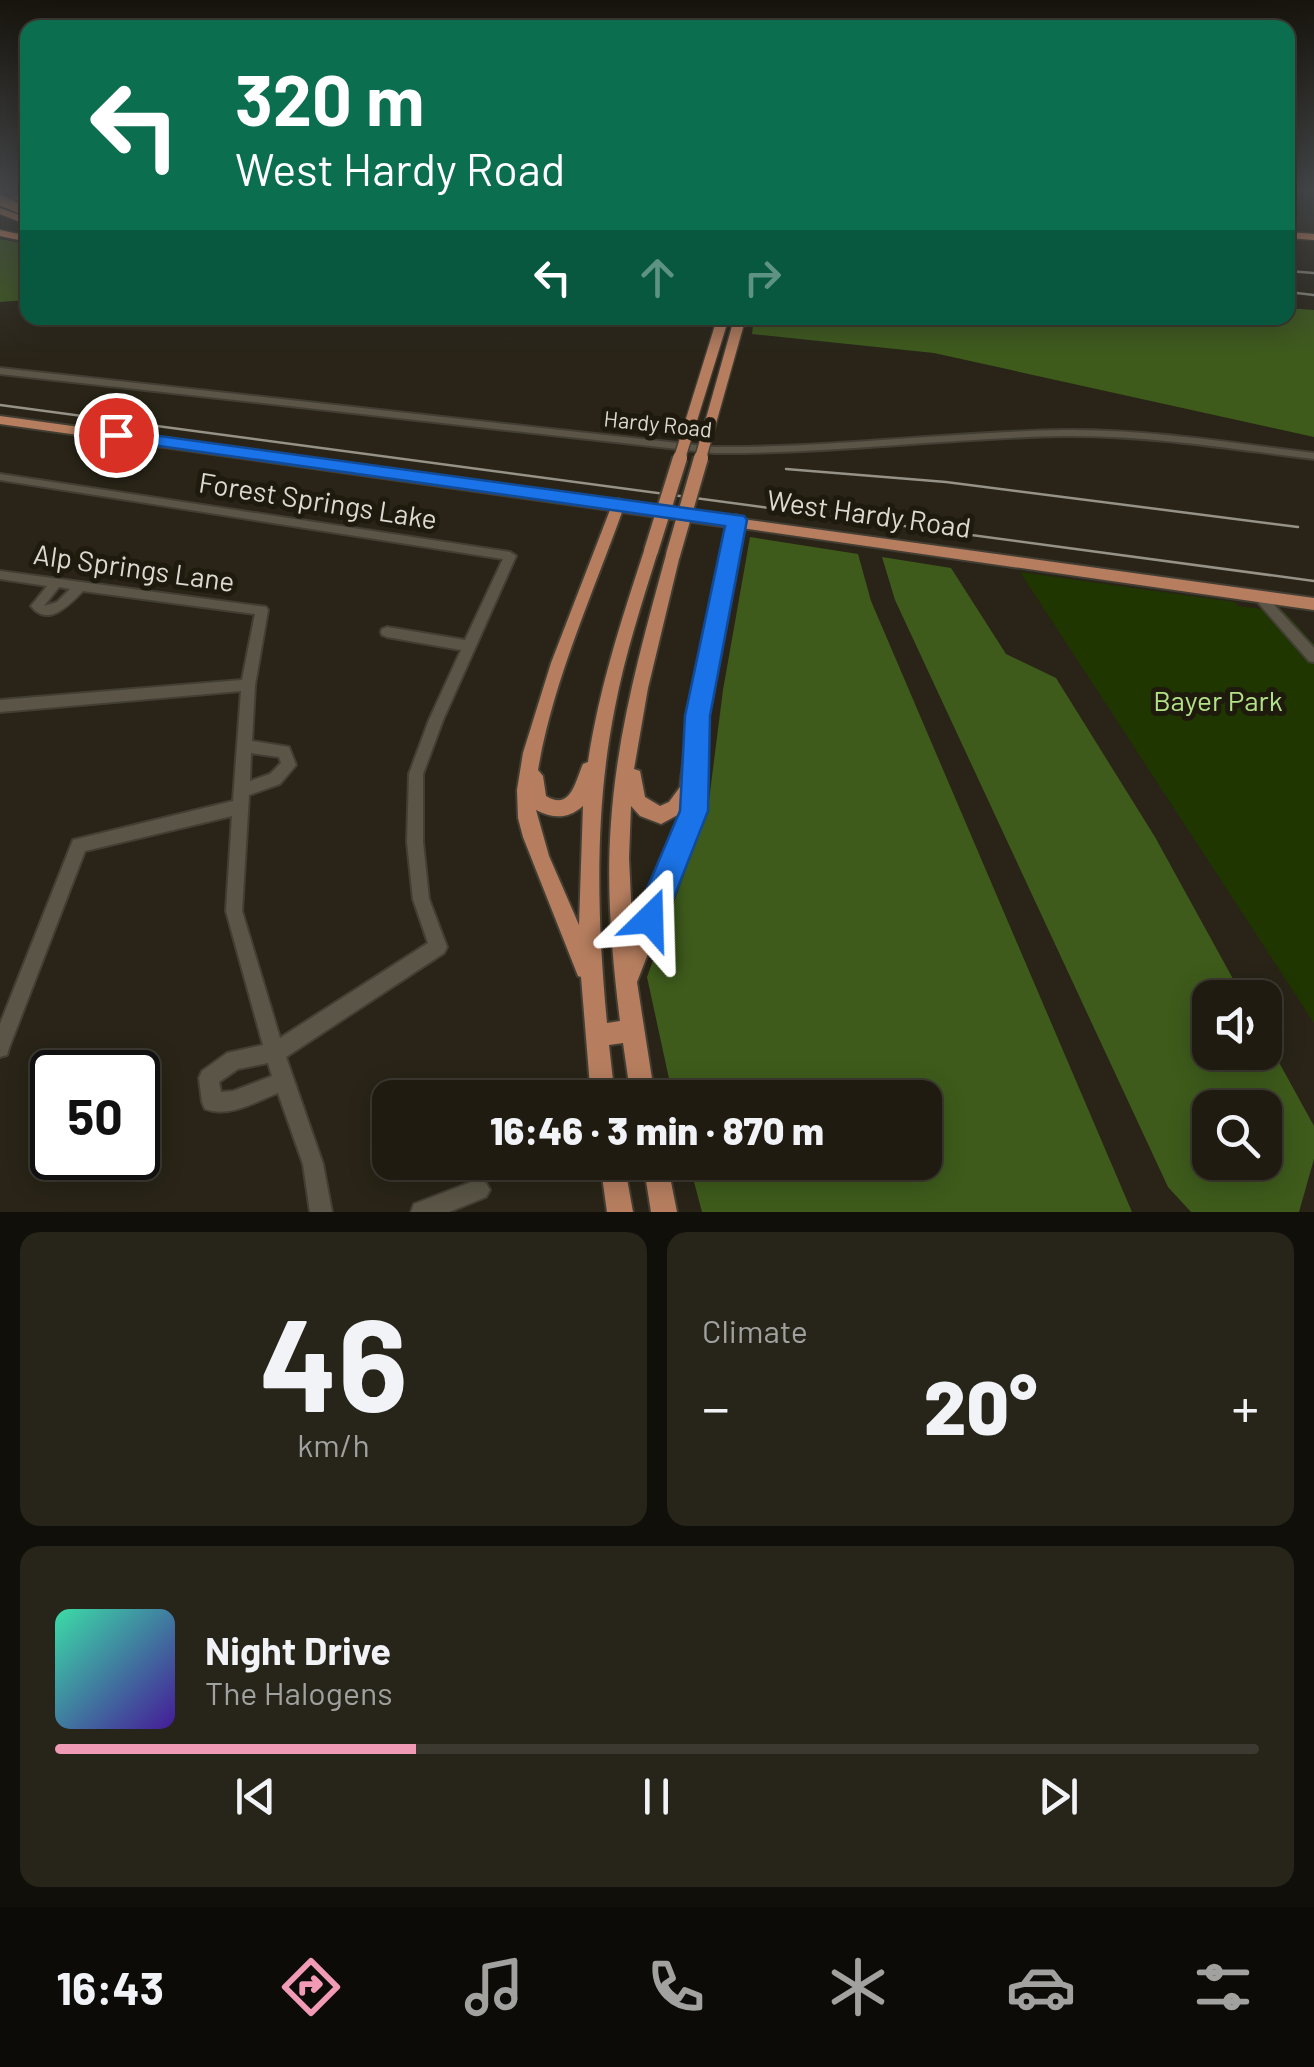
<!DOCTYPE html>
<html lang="en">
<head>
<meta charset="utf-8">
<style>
	:root { --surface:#1f1b11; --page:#27241a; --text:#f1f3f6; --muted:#a1a19f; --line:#3c3931; --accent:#f09ab5 }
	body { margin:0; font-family:Barlow,sans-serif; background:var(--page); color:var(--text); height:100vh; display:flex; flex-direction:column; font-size:38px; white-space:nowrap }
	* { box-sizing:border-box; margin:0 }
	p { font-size:32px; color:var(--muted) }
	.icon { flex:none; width:55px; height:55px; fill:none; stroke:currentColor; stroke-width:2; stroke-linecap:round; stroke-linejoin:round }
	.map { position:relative; height:1212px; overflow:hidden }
	.details { display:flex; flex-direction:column; gap:20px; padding:20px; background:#110f09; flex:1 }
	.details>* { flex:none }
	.guide { position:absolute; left:20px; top:20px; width:1275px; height:305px; border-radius:20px; box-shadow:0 5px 25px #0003,0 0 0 2px var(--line); background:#0b6e4f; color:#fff; overflow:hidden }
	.buttons { position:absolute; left:1192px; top:980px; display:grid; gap:20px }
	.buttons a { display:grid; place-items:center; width:90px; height:90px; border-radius:20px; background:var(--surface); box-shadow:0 5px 25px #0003,0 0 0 2px var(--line); font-size:50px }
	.speed { position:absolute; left:30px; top:1050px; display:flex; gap:20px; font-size:50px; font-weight:700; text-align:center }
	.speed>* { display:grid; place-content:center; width:130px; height:130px; border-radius:50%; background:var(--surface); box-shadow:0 5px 25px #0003,0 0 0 2px var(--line); line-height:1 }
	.speed .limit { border:5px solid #111; border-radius:15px; background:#fff; color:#111 }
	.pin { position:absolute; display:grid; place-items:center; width:85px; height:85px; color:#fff; margin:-42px; border:5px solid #fff; border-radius:50%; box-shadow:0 2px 10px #0007 }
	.me { position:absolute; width:110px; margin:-55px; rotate:22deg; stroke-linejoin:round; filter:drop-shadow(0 0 8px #0008) }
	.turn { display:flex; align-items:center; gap:35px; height:210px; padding:0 50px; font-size:45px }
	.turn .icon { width:130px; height:130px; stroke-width:2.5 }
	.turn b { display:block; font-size:70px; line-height:85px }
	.lanes { display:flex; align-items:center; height:95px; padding:0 50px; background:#0003; justify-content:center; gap:50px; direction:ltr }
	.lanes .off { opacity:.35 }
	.big { font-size:75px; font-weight:800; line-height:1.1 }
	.details .widget { flex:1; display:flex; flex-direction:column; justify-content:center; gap:15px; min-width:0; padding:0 35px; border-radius:20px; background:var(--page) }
	.details .dial { align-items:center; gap:0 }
	.dial b { font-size:130px; line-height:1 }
	.song { display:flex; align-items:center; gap:30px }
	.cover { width:120px; height:120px; border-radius:15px; background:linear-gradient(135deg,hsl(160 70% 55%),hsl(260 70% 35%)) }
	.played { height:10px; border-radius:5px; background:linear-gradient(90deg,var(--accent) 30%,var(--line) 30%) }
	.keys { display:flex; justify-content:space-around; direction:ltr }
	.heat { display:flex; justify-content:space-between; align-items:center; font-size:55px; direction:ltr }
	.details .tiles { flex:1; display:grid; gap:20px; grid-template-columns:1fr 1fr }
	.widget:last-child { grid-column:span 2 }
	.trip { position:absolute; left:372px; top:1080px; width:570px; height:100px; border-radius:20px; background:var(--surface); box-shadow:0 5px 25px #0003,0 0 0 2px var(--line); font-weight:800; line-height:100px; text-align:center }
	.tabs { display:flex; height:160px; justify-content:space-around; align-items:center; background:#0c0b07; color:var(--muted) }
	.tabs .icon { width:70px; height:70px }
	.tabs .selected { color:var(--accent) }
	.tabs b { font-size:45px; color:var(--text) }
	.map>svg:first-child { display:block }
	.green { fill:#1f3600 }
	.forest { fill:#3e5b1b; fill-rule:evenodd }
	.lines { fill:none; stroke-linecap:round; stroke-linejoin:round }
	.minor-casing { stroke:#433e34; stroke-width:4 }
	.major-casing { stroke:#433e34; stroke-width:4 }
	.highway-casing { stroke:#433e34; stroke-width:3 }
	.minor { fill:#5a5546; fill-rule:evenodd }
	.major { fill:#b67e5f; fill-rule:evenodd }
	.highway { fill:#f49a6f; fill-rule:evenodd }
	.rail { stroke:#969288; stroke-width:2.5 }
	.major-bridge-far1-casing { stroke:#433e34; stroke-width:14; stroke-linecap:butt }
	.major-bridge-casing { stroke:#433e34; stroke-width:18; stroke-linecap:butt }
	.highway-bridge-casing { stroke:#433e34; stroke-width:12; stroke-linecap:butt }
	.major-bridge-far1 { stroke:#b67e5f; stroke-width:11 }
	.major-bridge { stroke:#b67e5f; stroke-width:14 }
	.highway-bridge { stroke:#f49a6f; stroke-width:10 }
	.route { fill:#1a73e8; stroke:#114b97; stroke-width:2.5 }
	.labels { text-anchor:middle; stroke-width:10; stroke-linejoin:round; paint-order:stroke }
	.far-street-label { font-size:22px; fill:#ddd9d1; stroke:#1f1a0e }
	.street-label { font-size:28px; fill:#ddd9d1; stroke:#1f1a0e }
	.park-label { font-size:28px; fill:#b3e187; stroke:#1f1a0e }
</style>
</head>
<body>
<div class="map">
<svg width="1314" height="1212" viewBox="0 0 1314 1212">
	<rect width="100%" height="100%" fill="#292417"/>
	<path class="green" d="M1020 572 1234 602 1238 606 1285 612 1314 644V1023Z"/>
	<g class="forest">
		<path d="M0 239 27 244V300L0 302Z"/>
		<path d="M1288 308 1314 310V437L934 353 752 334 754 318H1288Z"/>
		<path d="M750 537 858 554 871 601 1132 1212H702L689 1163 925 1162V1098L673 1097 647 977 708 808 723 690Z"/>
		<path d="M882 557 951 568 1006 654 1056 678 1155 837 1243 997 1210 998V1052H1265V1037L1314 1126V1159L1299 1212H1191L1168 1187 895 600ZM1210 1108H1265V1162H1210Z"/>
	</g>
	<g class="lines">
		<defs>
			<g id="minor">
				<path d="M0 368 714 447C831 448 947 432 1064 430 1148 429 1231 443 1314 453V459C1231 449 1148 435 1064 436 947 438 831 454 714 453L0 374Z"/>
				<path d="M0 474 510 552 516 556 443 720 423 774V842L429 899 447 947 444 953 286 1057 323 1164 332 1212H310L303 1164 278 1093C255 1102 229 1118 205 1109L202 1102 199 1078 202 1071 227 1053 263 1045 226 911 232 816 85 851 9 1048 7 1055 0 1057V1024L73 840 233 801 241 691 0 712V700L242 680 255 614 83 591C69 605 48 628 31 606L47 586 0 579V571L266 607 268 610 255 685 252 741 289 747 296 765 280 784 249 795 242 911 280 1038 428 943 413 899 407 842 409 774 429 720 461 650 387 637 382 635 381 632 382 629 387 627 465 640 503 559 0 480ZM59 587 70 589 57 602 44 606ZM251 753 279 757 281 763 270 774 250 781ZM268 1063 272 1076 233 1091 221 1092 219 1082 238 1069Z"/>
				<path d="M1259 591 1263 593 1314 648V662L1309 661 1255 599 1253 596 1255 593Z"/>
				<path d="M479 1179 486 1183 490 1190 486 1197 449 1212H411L414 1204Z"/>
			</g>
			<g id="major">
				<path d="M28 193V197L0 204V200Z"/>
				<path d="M0 416 613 501 619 499 626 503 731 518 736 515 742 519 1314 598V610L741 528 705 717 700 775 702 780 703 811 637 982 655 1098H631L623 1043 609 1045 615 1098H591L581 977 578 976 523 837 518 818 517 790 523 753 551 663 610 510 0 424ZM622 512 728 527 689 717 680 787 669 802 660 806 645 797 640 771 634 769 648 688 680 555 678 552 673 550 666 555C642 643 617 732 611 823 606 889 612 956 620 1021L607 1023C597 918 594 811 615 707 625 654 642 603 658 551L656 548H646L644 551C621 621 599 689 588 762L583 764C575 782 571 811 546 796L543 776 538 770C553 681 592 596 622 512ZM583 806 579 925 549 856 536 810C554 819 568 819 583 806ZM631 806 640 816 661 824 685 811 633 941 629 858Z"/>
				<path d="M600 1162H624L633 1212H607Z"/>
				<path d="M643 1162H667L677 1212H651Z"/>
			</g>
			<g id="highway">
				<path d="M0 208 28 218V225L0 214Z"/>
				<path d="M0 230 28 236V242L0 236Z"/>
				<path d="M1288 232 1314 234V240L1288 238Z"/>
			</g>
		</defs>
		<use href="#minor" class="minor-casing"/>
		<use href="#major" class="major-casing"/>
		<use href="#highway" class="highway-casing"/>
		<use href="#minor" class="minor"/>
		<use href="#major" class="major"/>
		<use href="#highway" class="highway"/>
		<g class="rail">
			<path d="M1288 271 1314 273"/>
			<path d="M1288 292 1314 295"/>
			<path d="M0 405 1314 581"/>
			<path d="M786 469 946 482 1298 527"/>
		</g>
		<defs>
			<g id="major-bridge-far1">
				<path d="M679 460 723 318"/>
				<path d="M700 460 740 318"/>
			</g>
			<g id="major-bridge">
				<path d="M651 551 680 458"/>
				<path d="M673 555 701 458"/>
			</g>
			<path id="highway-bridge" d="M0 200 28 212"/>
		</defs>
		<use href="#major-bridge-far1" class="major-bridge-far1-casing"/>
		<use href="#major-bridge" class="major-bridge-casing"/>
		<use href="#highway-bridge" class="highway-bridge-casing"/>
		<use href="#major-bridge-far1" class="major-bridge-far1"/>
		<use href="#major-bridge" class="major-bridge"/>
		<use href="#highway-bridge" class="highway-bridge"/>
	</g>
	<linearGradient id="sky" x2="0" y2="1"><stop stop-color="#17140d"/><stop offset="0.53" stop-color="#434547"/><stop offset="1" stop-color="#434547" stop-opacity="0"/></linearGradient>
	<rect width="1314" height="358" fill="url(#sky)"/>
	<path class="route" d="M116 430 744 516 747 520 710 716 708 811 661 930 650 934 639 930 634 919 680 811 685 716 725 526 110 439V431Z"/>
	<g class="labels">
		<g class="far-street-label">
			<text transform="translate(658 424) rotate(6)" y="8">Hardy Road</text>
		</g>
		<g class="street-label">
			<text transform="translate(318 501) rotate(9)" y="10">Forest Springs Lake</text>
			<text transform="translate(869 514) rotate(8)" y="10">West Hardy Road</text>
			<text transform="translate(134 568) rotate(8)" y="10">Alp Springs Lane</text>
		</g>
		<g class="park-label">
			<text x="1218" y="711">Bayer Park</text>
		</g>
	</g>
</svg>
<div class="buttons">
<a><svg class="icon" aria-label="sound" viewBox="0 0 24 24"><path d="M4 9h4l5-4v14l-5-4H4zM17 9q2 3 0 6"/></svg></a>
<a><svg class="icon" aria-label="search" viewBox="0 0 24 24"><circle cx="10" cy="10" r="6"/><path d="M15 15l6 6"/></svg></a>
</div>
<div class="speed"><div class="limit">50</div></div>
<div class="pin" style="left:116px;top:435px;background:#d93025"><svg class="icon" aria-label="arrive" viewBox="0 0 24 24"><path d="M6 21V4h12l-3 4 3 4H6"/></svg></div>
<svg class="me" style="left:650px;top:919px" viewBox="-20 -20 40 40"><path d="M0-17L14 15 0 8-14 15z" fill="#1a73e8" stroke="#fff" stroke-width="4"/></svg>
<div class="trip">16:46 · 3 min · 870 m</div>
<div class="guide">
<div class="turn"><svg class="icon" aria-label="left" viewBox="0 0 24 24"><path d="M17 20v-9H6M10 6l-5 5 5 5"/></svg><div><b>320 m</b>West Hardy Road</div></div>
<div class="lanes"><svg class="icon" aria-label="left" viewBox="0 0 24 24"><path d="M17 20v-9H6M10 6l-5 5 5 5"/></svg><svg class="icon off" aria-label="ahead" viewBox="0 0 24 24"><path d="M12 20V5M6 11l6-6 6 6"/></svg><svg class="icon off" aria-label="right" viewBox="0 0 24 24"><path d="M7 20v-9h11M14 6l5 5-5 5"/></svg></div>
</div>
</div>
<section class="details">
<div class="tiles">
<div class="widget dial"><b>46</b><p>km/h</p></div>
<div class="widget"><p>Climate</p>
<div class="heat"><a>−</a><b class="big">20°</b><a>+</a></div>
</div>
<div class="widget">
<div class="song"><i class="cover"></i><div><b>Night Drive</b><p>The Halogens</p></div></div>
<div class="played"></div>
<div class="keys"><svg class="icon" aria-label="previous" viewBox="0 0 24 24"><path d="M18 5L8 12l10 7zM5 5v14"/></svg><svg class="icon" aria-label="pause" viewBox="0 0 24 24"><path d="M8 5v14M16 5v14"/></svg><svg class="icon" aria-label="next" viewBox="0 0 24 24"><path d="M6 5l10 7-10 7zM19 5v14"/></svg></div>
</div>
</div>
</section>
<nav class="tabs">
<b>16:43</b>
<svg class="icon selected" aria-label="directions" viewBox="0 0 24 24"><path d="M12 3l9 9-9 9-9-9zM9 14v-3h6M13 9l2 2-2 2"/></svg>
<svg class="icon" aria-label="music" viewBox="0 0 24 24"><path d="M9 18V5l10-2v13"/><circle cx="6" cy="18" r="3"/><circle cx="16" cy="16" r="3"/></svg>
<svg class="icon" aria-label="phone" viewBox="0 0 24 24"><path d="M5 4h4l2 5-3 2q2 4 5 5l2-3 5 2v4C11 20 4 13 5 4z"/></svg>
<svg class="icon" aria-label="climate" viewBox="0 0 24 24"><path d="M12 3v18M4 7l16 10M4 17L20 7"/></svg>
<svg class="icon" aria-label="car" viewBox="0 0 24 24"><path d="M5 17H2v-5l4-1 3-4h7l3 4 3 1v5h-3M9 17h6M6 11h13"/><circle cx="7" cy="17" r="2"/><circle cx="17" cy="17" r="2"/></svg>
<svg class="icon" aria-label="filters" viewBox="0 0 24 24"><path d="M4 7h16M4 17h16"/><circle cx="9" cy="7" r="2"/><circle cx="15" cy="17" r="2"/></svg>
</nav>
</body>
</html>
